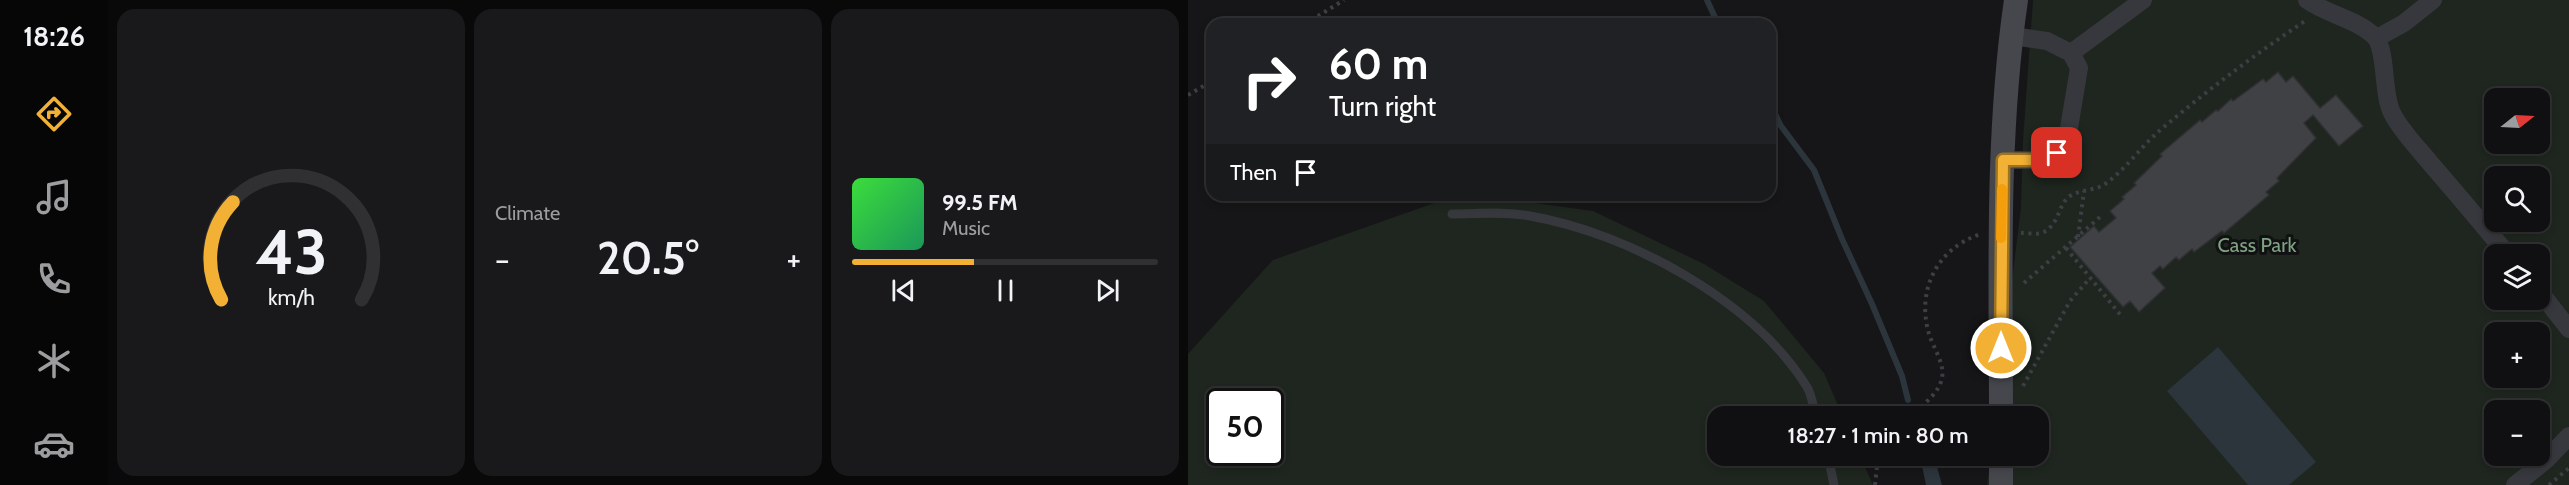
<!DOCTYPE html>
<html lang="en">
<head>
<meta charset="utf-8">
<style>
	:root { --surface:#101012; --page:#19191b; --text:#f1f3f6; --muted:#9c9d9f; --line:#303032; --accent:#f2b134 }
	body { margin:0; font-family:Cabin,sans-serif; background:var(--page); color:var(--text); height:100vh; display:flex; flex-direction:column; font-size:22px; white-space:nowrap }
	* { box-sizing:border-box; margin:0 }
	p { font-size:20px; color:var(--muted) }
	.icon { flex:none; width:33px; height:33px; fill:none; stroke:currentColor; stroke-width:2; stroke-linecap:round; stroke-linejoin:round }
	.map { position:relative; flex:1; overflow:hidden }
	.panel { display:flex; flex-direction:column; gap:9px; padding:9px; background:#09090a; width:1080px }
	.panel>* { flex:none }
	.banner { position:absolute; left:18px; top:18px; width:570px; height:183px; border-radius:18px; box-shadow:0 3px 9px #0003,0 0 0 2px var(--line); background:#202124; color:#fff; overflow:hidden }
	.needle { width:39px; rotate:72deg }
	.buttons { position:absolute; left:1296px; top:88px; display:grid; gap:12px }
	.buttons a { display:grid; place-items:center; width:66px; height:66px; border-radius:12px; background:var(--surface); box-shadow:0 3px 9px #0003,0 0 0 2px var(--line); font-size:30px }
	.speed { position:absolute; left:18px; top:388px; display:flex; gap:12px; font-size:30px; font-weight:700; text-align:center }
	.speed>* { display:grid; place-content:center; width:78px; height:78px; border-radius:50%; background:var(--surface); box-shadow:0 3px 9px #0003,0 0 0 2px var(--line); line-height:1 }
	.speed .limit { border:3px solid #111; border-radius:9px; background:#fff; color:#111 }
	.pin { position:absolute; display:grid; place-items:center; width:51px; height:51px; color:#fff; margin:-26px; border-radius:12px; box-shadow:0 3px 9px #0006 }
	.me { position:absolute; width:66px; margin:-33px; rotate:0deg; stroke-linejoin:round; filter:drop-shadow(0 0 4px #0008) }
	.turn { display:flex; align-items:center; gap:21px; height:126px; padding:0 24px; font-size:27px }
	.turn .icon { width:78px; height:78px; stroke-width:2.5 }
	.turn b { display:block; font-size:42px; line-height:51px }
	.then { display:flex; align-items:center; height:57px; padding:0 24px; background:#0003; gap:12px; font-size:22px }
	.big { font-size:45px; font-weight:600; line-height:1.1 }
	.panel .widget { flex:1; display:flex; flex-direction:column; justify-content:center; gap:9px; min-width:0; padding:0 21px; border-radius:18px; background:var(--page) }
	.panel .dial { align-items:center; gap:0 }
	.dial svg { height:156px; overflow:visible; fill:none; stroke:var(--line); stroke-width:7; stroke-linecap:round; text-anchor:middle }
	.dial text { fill:var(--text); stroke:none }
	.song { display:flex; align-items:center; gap:18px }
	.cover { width:72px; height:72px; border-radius:9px; background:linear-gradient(135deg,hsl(120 70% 55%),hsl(150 70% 35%)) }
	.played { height:6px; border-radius:3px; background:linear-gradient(90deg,var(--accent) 40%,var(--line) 40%) }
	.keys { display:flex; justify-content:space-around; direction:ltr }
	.heat { display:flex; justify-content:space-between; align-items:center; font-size:33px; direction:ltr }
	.panel .tiles { flex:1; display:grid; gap:9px; grid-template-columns:repeat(3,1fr) }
	.trip { position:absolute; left:519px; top:406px; width:342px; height:60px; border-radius:18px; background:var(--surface); box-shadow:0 3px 9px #0003,0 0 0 2px var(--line); font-weight:600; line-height:60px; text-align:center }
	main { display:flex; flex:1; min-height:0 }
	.tab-bar { display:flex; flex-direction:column; width:108px; justify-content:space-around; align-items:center; background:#060607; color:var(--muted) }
	.tab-bar .icon { width:42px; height:42px }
	.tab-bar .current { color:var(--accent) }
	.tab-bar b { font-size:27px; color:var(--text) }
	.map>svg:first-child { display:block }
	.green { fill:#1e261f; fill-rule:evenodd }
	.water { fill:#2c353c }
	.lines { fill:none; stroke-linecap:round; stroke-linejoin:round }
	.stream { stroke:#2c353c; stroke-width:6 }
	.building { fill:#404145; stroke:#303034; stroke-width:1.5 }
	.path { stroke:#3d3f44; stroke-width:4; stroke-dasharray:3 4.5; stroke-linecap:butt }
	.lane { stroke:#37383d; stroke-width:9 }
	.street { stroke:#37383d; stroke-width:18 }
	.secondary { stroke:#45474d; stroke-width:24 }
	.route-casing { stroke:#9d7322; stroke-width:15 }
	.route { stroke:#f2b134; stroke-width:10 }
	.slow { stroke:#f59e0b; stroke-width:10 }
	.labels { text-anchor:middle; stroke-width:6; stroke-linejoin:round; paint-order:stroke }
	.park-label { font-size:20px; fill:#7fa381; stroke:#111113 }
</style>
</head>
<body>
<main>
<nav class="tab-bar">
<b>18:26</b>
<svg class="icon current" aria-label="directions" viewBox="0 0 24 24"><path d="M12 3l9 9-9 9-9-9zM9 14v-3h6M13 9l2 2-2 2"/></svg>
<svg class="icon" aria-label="music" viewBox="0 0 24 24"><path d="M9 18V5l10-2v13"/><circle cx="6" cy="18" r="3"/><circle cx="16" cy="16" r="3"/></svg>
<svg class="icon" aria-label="phone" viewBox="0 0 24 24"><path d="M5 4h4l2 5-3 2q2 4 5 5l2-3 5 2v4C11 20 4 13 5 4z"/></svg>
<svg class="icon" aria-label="climate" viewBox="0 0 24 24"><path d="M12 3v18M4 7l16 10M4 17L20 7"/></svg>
<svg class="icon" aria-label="car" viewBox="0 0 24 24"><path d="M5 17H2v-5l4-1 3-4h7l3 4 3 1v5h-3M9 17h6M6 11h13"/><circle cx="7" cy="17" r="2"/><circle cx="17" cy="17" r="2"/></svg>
</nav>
<section class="panel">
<div class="tiles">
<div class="widget dial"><svg viewBox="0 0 100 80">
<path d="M14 69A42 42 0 1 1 86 69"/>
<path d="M14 69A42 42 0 0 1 20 19" stroke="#f2b134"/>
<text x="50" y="56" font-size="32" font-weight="700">43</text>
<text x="50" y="72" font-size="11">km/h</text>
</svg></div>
<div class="widget"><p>Climate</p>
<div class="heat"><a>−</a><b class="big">20.5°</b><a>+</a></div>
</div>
<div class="widget">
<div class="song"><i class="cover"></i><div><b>99.5 FM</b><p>Music</p></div></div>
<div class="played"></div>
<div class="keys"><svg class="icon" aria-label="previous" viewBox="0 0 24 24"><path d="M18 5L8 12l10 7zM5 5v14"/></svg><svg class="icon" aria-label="pause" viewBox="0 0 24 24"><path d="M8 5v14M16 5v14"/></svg><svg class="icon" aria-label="next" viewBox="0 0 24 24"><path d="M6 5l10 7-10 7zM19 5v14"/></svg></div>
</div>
</div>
</section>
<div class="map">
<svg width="1381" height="485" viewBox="0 0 1381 485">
	<rect width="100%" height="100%" fill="#161618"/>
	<g class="green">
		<path d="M845 0H1381V485H799L803 456H850V417H807L833 208 835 140ZM1306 99H1352V144H1306ZM1306 177H1352V222H1306ZM1306 255H1352V300H1306ZM1306 333H1352V378H1306ZM1306 411H1352V456H1306Z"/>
		<path d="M269 195H290L405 211 516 264 576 301 636 373 655 417H530V456H672L685 485H0V354L85 260ZM32 402H82V453H32Z"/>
	</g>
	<g class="water">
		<path d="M1030 347 1128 462 1101 485H1060L979 391Z"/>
		<path d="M732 456H746L754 485H738Z"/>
	</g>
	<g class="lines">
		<g class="stream">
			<path d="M519 0 530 24"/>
			<path d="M582 104 593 126 626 170 654 239 684 304 714 376 720 400"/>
		</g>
	</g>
	<path class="building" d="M1090 72 1098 82 1105 76 1132 108 1148 95 1175 126 1151 146 1125 115 1116 123 1128 138 1089 178 1091 181 1078 192 1081 195 1036 233 1034 231 1006 252 1004 249 991 260 988 257 975 269 972 266 964 273 977 288 951 312 942 301 935 307 882 247 906 226 911 232 928 218 922 211 936 199 934 197 948 185 946 183 974 156 972 154 1012 120 1014 122 1028 110 1030 111 1043 99 1045 101 1075 79 1078 82Z"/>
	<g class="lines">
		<g class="path">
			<path d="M117 24 156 0"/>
			<path d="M0 95 24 81"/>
			<path d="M833 233C840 233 850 235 856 232 872 223 870 204 882 196 893 189 907 191 917 184 937 170 952 148 970 132 1017 92 1066 55 1117 21"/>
			<path d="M890 237 896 191"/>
			<path d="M878 248 935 318"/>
			<path d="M836 283 912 217"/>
			<path d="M835 386 882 301 902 278"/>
			<path d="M722 417C733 406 751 394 754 378 757 364 745 347 741 334 728 290 749 248 793 234"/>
			<path d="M687 485 689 466 692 456"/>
			<path d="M1361 485 1381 468"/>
		</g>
		<g class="lane">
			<path d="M264 214C289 214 317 211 342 216 440 233 565 300 619 387 624 395 625 407 628 417"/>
			<path d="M640 456 646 485"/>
		</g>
		<g class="street">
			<path d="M1119 0C1140 15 1169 19 1187 37 1199 50 1194 93 1204 113 1213 131 1230 148 1243 164 1269 194 1295 225 1320 255"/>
			<path d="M1189 38 1216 23 1245 0"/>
			<path d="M883 53 955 0"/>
			<path d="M815 160H846L869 152 880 134 891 68 883 53 859 41 824 36"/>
			<path d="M1352 292 1381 329"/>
			<path d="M1327 485 1358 460 1381 436"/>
		</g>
		<g class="secondary">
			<path d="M813 417C813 278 808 138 828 0"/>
			<path d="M813 456V485"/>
		</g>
	</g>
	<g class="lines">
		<defs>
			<path id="route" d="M813 348 815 160H846L869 153"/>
		</defs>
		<use href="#route" class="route-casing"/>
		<use href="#route" class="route"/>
		<path class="slow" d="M813 238 814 189"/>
	</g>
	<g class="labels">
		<g class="park-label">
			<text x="1069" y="252">Cass Park</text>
		</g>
	</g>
</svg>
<div class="buttons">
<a><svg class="needle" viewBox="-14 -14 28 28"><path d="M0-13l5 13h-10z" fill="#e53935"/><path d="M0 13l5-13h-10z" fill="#9c9d9f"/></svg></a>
<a><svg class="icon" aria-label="search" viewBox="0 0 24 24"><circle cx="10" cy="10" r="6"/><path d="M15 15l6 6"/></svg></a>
<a><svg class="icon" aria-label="layers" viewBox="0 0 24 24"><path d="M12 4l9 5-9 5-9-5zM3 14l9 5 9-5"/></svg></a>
<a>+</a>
<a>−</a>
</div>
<div class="speed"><div class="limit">50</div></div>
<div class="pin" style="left:869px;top:153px;background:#d93025"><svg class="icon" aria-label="arrive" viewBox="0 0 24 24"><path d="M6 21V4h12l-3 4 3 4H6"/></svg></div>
<svg class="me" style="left:813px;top:348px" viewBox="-20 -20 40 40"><circle r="17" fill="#f2b134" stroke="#fff" stroke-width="3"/><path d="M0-11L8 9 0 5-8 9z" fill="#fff"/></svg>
<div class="trip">18:27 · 1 min · 80 m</div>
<div class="banner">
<div class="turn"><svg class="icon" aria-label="right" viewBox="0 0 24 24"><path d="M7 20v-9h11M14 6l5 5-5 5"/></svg><div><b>60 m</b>Turn right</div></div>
<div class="then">Then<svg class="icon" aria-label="arrive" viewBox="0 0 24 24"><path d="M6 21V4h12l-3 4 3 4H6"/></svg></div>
</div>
</div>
</main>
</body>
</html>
